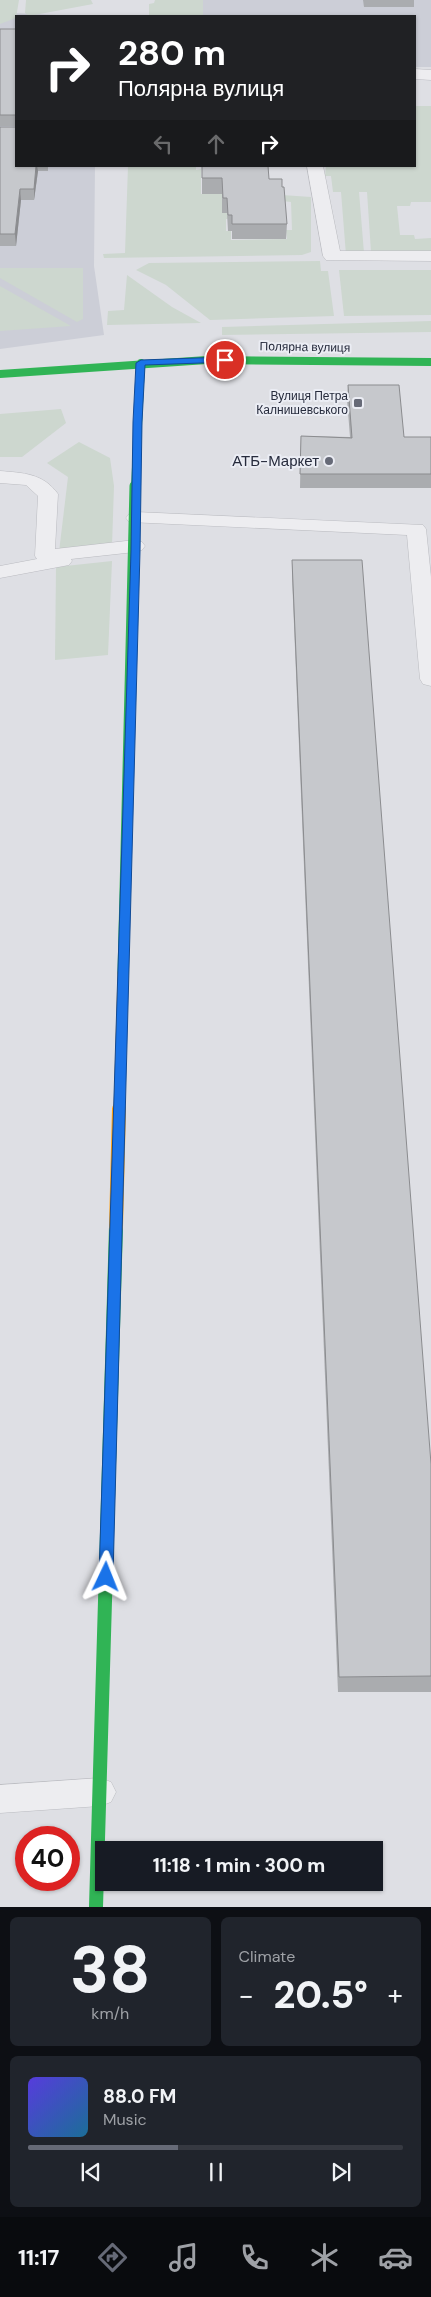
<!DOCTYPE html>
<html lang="en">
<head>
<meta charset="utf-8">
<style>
	:root { --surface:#171b24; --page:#20242c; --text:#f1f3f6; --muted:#9ea1a6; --line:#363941; --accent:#666a77 }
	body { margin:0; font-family:"DM Sans",sans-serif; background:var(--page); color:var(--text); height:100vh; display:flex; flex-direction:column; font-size:19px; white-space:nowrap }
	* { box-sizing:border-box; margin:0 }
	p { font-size:16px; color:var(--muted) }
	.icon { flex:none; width:28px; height:28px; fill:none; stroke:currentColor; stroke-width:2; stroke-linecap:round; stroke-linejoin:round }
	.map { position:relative; height:1907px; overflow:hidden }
	.drawer { display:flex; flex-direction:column; gap:10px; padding:10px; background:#0d0f14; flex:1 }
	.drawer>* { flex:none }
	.guide { position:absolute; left:15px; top:15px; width:401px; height:152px; border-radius:0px; box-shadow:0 1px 4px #0004; background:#202124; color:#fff; overflow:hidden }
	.speed { position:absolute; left:15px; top:1826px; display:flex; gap:10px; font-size:25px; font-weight:700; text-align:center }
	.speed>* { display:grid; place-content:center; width:65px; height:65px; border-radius:50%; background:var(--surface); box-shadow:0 1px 4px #0004; line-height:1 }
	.speed .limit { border:8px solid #d22; background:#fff; color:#111 }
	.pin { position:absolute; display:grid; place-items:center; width:42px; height:42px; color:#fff; margin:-21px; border:2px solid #fff; border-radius:50%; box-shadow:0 1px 5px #0007 }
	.me { position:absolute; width:55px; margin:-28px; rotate:2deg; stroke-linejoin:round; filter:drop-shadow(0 0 4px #0008) }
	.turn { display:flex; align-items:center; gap:18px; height:105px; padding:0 20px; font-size:22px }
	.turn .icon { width:65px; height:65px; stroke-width:2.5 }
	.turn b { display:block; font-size:35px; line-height:42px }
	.lanes { display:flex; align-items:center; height:48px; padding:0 20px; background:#0003; justify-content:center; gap:25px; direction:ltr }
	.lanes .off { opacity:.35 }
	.big { font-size:38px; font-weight:800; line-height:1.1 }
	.drawer .tile { flex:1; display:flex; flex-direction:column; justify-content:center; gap:8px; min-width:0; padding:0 18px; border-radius:8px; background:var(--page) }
	.drawer .dial { align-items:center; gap:0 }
	.dial b { font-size:65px; line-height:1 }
	.song { display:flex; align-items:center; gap:15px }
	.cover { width:60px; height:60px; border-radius:8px; background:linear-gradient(135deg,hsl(250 70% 55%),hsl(200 70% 35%)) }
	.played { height:5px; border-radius:2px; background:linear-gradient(90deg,var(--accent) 40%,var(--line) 40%) }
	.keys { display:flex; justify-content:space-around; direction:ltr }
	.heat { display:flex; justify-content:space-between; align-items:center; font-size:28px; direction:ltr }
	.drawer .tiles { flex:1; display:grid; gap:10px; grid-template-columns:1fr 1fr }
	.tile:last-child { grid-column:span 2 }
	.trip { position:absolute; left:95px; top:1841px; width:288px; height:50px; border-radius:0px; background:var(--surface); box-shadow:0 1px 4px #0004; font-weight:800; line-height:50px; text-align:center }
	.menu { display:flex; height:80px; justify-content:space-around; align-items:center; background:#090b0e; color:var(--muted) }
	.menu .icon { width:35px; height:35px }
	.menu .current { color:var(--accent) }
	.menu b { font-size:22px; color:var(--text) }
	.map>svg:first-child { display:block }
	.built { fill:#ccced7 }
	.green { fill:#cdd7cf }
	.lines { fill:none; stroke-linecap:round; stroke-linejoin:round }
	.lane-casing { stroke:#babbc0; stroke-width:1 }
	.lane { fill:#ededf0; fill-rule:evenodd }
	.fast-far2 { stroke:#30b455; stroke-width:8 }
	.fast-far1 { stroke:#30b455; stroke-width:11 }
	.fast { stroke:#30b455; stroke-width:14 }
	.slow-far1 { stroke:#ff9f0a; stroke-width:11 }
	.slow { stroke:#ff9f0a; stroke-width:14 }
	.wall { fill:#aaacaf }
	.shaded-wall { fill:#8b8c8f }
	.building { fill:#c6c8cc; stroke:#8b8c8f }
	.route { fill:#1a73e8; stroke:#114b97 }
	.poi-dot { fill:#666a77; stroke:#ebedf4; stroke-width:2 }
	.labels { text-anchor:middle; stroke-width:4; stroke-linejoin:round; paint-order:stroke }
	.far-street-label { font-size:12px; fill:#262b3c; stroke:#ebedf4 }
	.far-poi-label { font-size:12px; fill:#262b3c; stroke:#ebedf4; text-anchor:end }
	.poi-label { font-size:15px; fill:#262b3c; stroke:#ebedf4; text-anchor:end }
</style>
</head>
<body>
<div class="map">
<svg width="431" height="1907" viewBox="0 0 431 1907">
	<rect width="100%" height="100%" fill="#dedfe4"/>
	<g class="built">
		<path d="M0 0 11 13 79 16H16V166H95L94 266 104 335 0 349Z"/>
		<path d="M202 0H431V67H415V16H202Z"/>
	</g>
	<g class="green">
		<path d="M0 0H19L16 18 0 24Z"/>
		<path d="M26 0H91L93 4 29 16 25 13Z"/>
		<path d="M155 0H203V16H149V4L154 3Z"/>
		<path d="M415 106H431V202H411L410 206H397L400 235H414L415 239 431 238V255L371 252 367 192H359L364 253 346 255 341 192H333L331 176H325L326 166H415Z"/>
		<path d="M128 166H196V170L201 169V194H224L222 213H235L234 219H226V231H231V240L287 239 286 230H292L291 202 282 201V195L311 197V252L302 255 104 258 103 254 125 253Z"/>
		<path d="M320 261 321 271H328L334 316 210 320 166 285 136 270 149 263Z"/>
		<path d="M0 268H83V319L77 322 0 278Z"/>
		<path d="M339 270H431V315L344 316Z"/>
		<path d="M127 275 172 307 201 323 107 325 108 311 124 310Z"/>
		<path d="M0 286 71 326 0 331Z"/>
		<path d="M431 321V332L222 335V327Z"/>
		<path d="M61 409 66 423 22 457H0V414Z"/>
		<path d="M79 442 110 458 114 486 112 546 59 552 68 477 47 463Z"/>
		<path d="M112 561 108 655 55 660 56 567Z"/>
	</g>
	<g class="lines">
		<defs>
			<g id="lane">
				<path d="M415 69 431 70V80L415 79Z"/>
				<path d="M307 166H323L340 251H431V261L326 260 323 256Z"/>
				<path d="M0 471C23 473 43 473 58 494L55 549 135 540 142 542 145 546 142 550 135 552 71 559 72 561 69 565 0 578V566L37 559 35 556 38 496 26 485 0 483Z"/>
				<path d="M136 512 423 525 426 529 431 577V686L423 684 420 679 407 535 129 522 126 518 129 514Z"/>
				<path d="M100 1778 111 1782 116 1792 111 1802 100 1806 0 1813V1785Z"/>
			</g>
		</defs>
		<use href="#lane" class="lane-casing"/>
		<use href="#lane" class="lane"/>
		<g class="fast-far2">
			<path d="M0 374 207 360 431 362"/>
			<path d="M135 488 141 363"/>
		</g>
		<path class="fast-far1" d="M123 973 135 486"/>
		<path class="fast" d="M96 1907 116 1227"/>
		<path class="slow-far1" d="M119 1111 123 973"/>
		<path class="slow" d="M116 1227 119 1109"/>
	</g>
	<g class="wall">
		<path d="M363 0H414V7H364Z"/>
		<rect x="0" y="29" width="16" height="97"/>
		<path d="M0 127 16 166H48V171H38L34 200H21L16 246H0Z"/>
		<path d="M202 166 269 179 287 224 286 239H232V231H228L227 213H222V194H202Z"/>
		<path d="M348 385 404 437H431V488H300L301 436 350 437 347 399Z"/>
		<path d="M292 560 431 1464V1692H338L292 576Z"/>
	</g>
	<g class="shaded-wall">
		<path d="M36 166H37L38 171 34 200V189Z"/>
		<path d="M20 189 21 200 16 246 15 234Z"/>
	</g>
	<g class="building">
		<rect x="0" y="29" width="16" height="86"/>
		<path d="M0 127H16V166H36L34 189H20L15 234H0Z"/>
		<path d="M202 166H268L269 179H282V187H284L287 224H232V215H228L227 198H223L222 178H202Z"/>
		<path d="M348 385H399L404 437H431V474H300L301 436 352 438Z"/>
		<path d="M292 560H362L431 1464V1676L339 1677Z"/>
	</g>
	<path class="route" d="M225 357 230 360 229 362 145 365 142 422 140 551 113 1577 111 1581 106 1583 101 1581 99 1577 131 551 133 422 136 363 141 360Z"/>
	<g class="poi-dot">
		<rect x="353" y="398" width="10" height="10" rx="2.5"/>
		<circle cx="329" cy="461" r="5"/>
	</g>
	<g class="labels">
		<g class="far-street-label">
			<text transform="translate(305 347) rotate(1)" y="4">Полярна вулиця</text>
		</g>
		<g class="far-poi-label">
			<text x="348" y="400">Вулиця Петра<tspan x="348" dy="14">Калнишевського</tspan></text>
		</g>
		<g class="poi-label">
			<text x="319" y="466">АТБ-Маркет</text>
		</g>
	</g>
</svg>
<div class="speed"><div class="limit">40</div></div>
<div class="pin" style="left:225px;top:360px;background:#d93025"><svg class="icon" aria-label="arrive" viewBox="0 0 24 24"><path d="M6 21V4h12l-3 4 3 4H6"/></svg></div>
<svg class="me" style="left:106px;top:1577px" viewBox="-20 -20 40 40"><path d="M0-17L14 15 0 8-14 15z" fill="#1a73e8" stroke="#fff" stroke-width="4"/></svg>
<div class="trip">11:18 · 1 min · 300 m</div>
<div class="guide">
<div class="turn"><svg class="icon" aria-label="right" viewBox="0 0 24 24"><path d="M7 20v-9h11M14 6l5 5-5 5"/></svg><div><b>280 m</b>Полярна вулиця</div></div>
<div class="lanes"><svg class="icon off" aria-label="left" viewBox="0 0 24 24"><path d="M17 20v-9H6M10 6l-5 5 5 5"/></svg><svg class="icon off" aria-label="ahead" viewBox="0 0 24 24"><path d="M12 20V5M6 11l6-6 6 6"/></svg><svg class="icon" aria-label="right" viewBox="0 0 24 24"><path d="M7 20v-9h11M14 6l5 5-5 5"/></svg></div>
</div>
</div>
<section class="drawer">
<div class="tiles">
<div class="tile dial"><b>38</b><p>km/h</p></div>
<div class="tile"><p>Climate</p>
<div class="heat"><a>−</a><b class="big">20.5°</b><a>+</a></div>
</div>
<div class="tile">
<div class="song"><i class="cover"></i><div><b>88.0 FM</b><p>Music</p></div></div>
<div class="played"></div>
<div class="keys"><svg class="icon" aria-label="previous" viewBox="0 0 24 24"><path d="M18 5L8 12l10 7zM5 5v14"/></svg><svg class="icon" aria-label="pause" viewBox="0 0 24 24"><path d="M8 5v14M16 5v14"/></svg><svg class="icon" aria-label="next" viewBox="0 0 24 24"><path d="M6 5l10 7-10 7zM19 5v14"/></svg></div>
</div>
</div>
</section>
<nav class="menu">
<b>11:17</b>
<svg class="icon current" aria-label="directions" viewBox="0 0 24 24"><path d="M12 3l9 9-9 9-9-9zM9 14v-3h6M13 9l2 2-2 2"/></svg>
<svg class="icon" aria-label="music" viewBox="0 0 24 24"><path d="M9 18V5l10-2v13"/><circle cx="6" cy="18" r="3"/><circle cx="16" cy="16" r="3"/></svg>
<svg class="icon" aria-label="phone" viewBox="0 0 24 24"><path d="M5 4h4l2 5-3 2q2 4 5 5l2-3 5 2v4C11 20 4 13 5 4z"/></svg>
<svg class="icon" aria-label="climate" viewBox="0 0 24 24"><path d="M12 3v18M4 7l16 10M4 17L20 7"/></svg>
<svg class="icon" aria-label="car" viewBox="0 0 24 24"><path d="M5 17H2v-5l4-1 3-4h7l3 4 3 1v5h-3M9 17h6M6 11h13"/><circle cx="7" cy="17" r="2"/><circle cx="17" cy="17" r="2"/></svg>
</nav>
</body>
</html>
